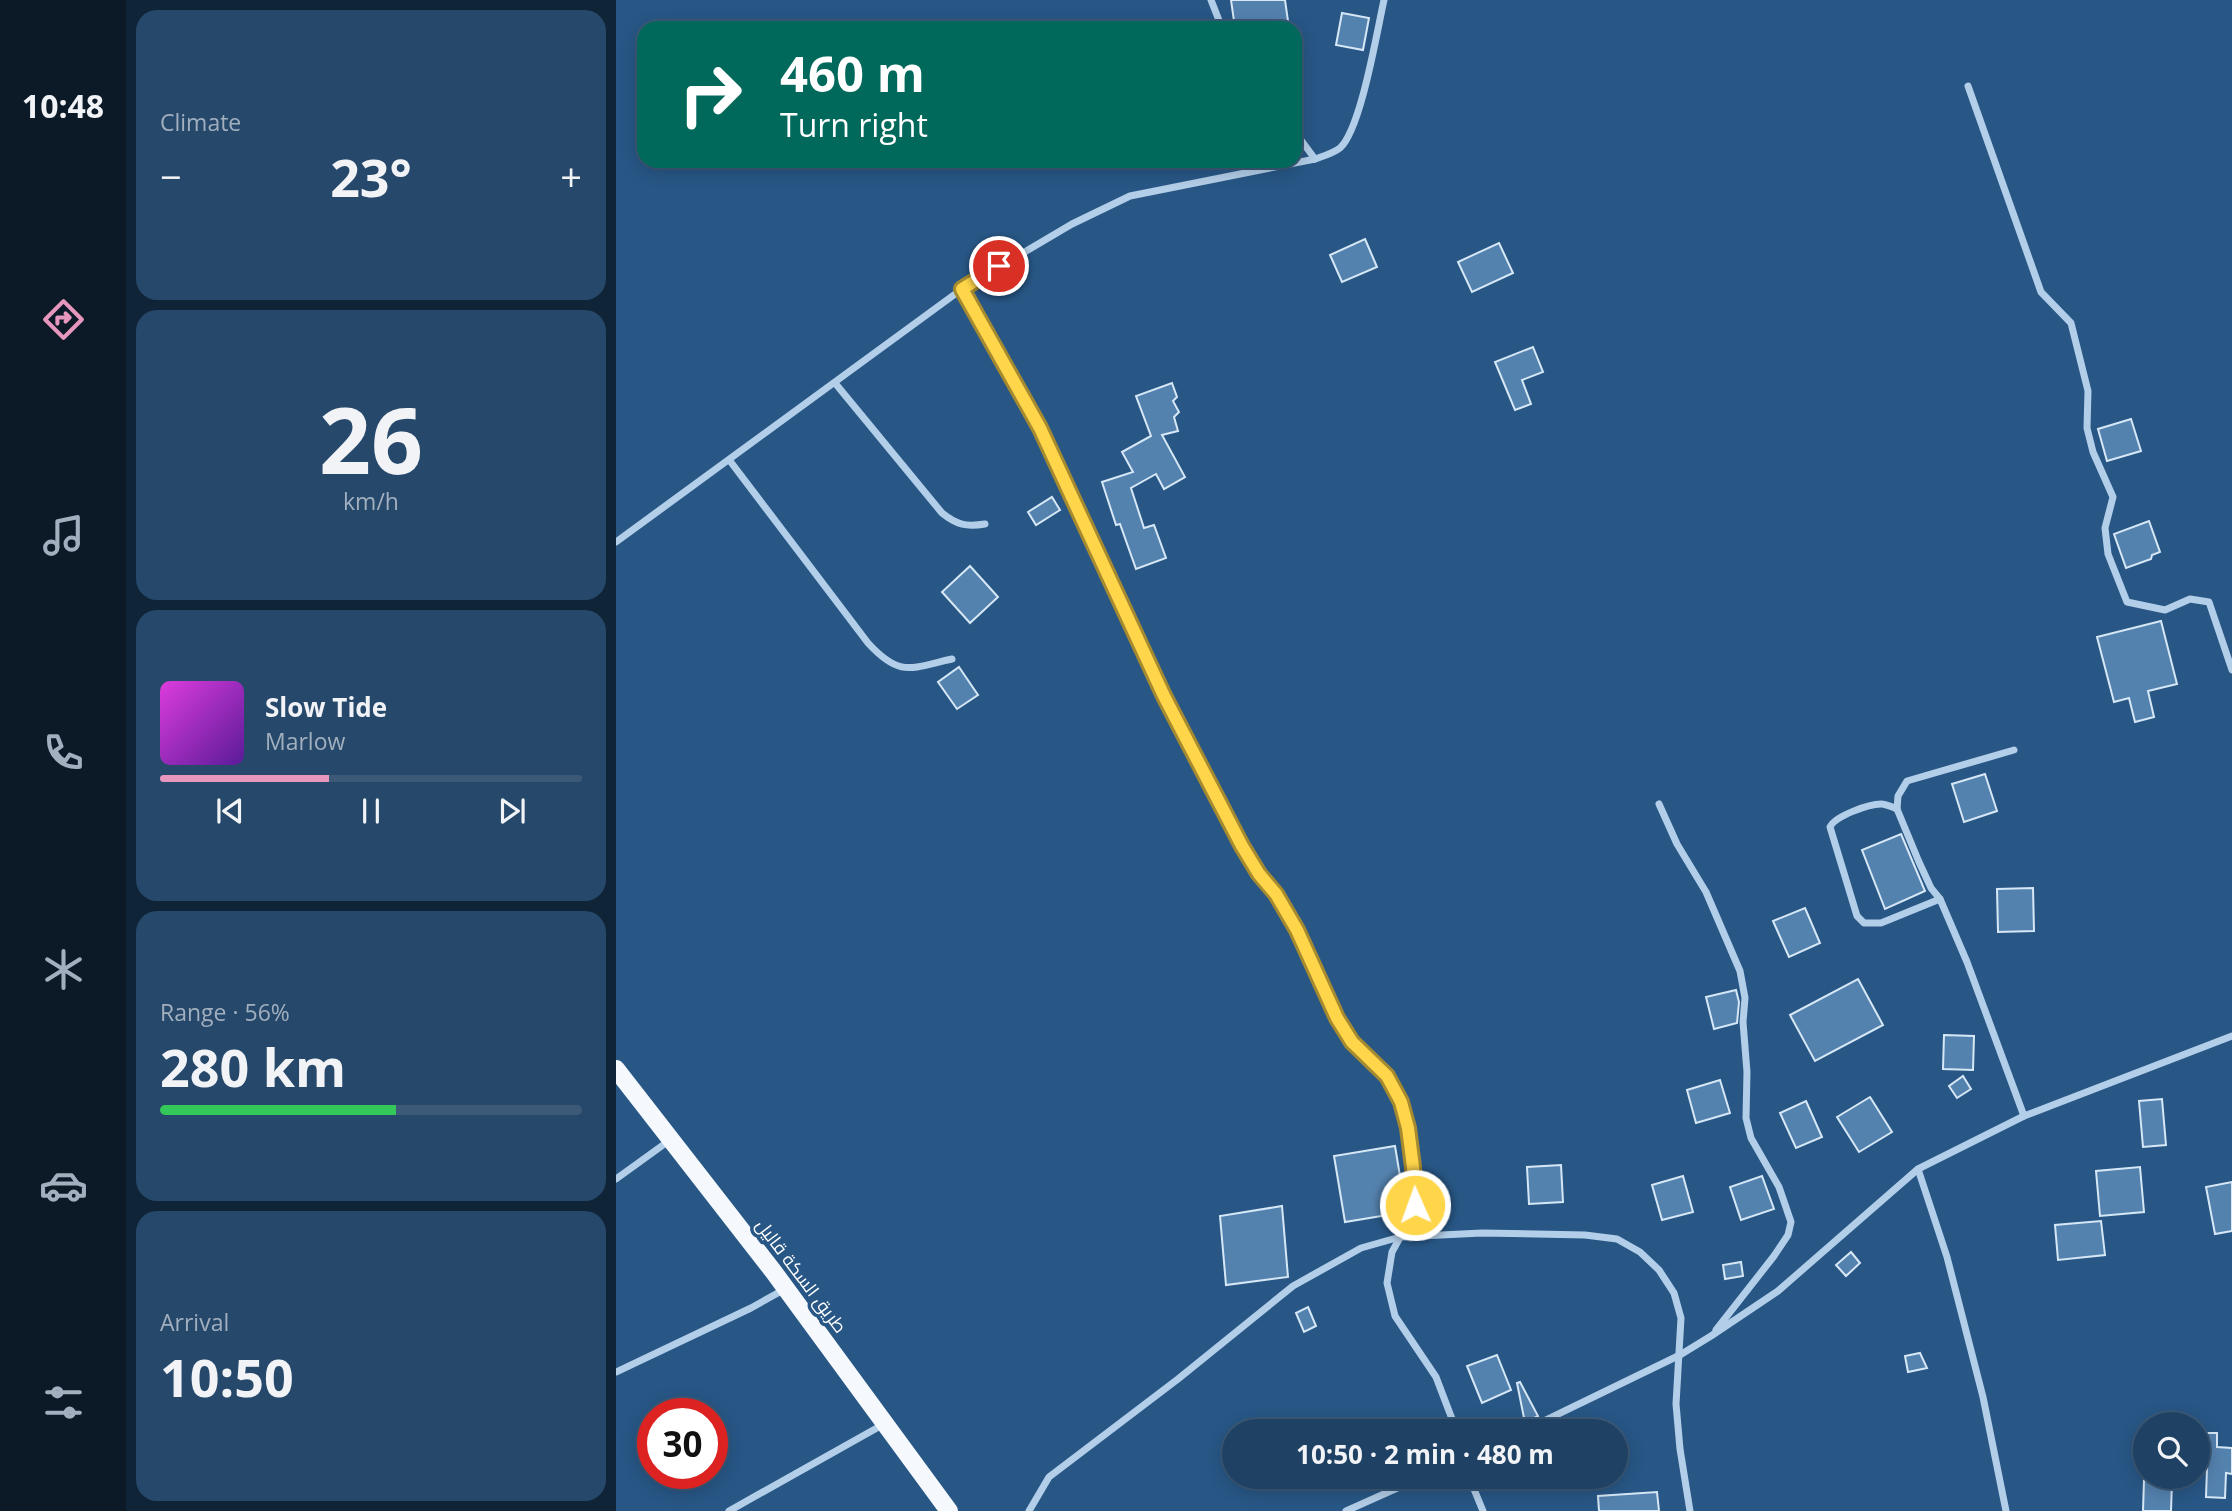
<!DOCTYPE html>
<html lang="en">
<head>
<meta charset="utf-8">
<style>
	:root { --surface:#1e4164; --page:#26486a; --text:#f1f3f6; --muted:#a1afbf; --line:#3c5a78; --accent:#e797bd }
	body { margin:0; font-family:"Open Sans",Cairo,sans-serif; background:var(--page); color:var(--text); height:100vh; display:flex; flex-direction:column; font-size:26px; white-space:nowrap }
	* { box-sizing:border-box; margin:0 }
	p { font-size:23px; color:var(--muted) }
	.icon { flex:none; width:38px; height:38px; fill:none; stroke:currentColor; stroke-width:2; stroke-linecap:round; stroke-linejoin:round }
	.map { position:relative; flex:1; overflow:hidden }
	.sheet { display:flex; flex-direction:column; gap:10px; padding:10px; background:#102437; width:490px }
	.sheet>* { flex:none }
	.banner { position:absolute; left:21px; top:21px; width:665px; height:147px; border-radius:21px; box-shadow:0 4px 18px #0003,0 0 0 2px var(--line); background:#00695c; color:#fff; overflow:hidden }
	.buttons { position:absolute; left:1517px; top:1412px; display:grid; gap:14px }
	.buttons a { display:grid; place-items:center; width:77px; height:77px; border-radius:50%; background:var(--surface); box-shadow:0 4px 18px #0003,0 0 0 2px var(--line); font-size:35px }
	.speed { position:absolute; left:21px; top:1398px; display:flex; gap:14px; font-size:35px; font-weight:700; text-align:center }
	.speed>* { display:grid; place-content:center; width:91px; height:91px; border-radius:50%; background:var(--surface); box-shadow:0 4px 18px #0003,0 0 0 2px var(--line); line-height:1 }
	.speed .limit { border:10px solid #d22; background:#fff; color:#111 }
	.pin { position:absolute; display:grid; place-items:center; width:60px; height:60px; color:#fff; margin:-30px; border:4px solid #fff; border-radius:50%; box-shadow:0 2px 7px #0007 }
	.me { position:absolute; width:77px; margin:-38px; rotate:358deg; stroke-linejoin:round; filter:drop-shadow(0 0 5px #0008) }
	.turn { display:flex; align-items:center; gap:24px; height:147px; padding:0 28px; font-size:32px }
	.turn .icon { width:91px; height:91px; stroke-width:2.5 }
	.turn b { display:block; font-size:49px; line-height:60px }
	.big { font-size:52px; font-weight:700; line-height:1.1 }
	.sheet .widget { flex:1; display:flex; flex-direction:column; justify-content:center; gap:10px; min-width:0; padding:0 24px; border-radius:21px; background:var(--page) }
	.sheet .dial { align-items:center; gap:0 }
	.dial b { font-size:91px; line-height:1 }
	.song { display:flex; align-items:center; gap:21px }
	.cover { width:84px; height:84px; border-radius:10px; background:linear-gradient(135deg,hsl(300 70% 55%),hsl(270 70% 35%)) }
	.played { height:7px; border-radius:4px; background:linear-gradient(90deg,var(--accent) 40%,var(--line) 40%) }
	.keys { display:flex; justify-content:space-around; direction:ltr }
	.heat { display:flex; justify-content:space-between; align-items:center; font-size:38px; direction:ltr }
	.charge { height:10px; border-radius:5px; background:linear-gradient(90deg,#34c759 56%,var(--line) 0) }
	.trip { position:absolute; left:606px; top:1419px; width:406px; height:70px; border-radius:35px; background:var(--surface); box-shadow:0 4px 18px #0003,0 0 0 2px var(--line); font-weight:700; line-height:70px; text-align:center }
	main { display:flex; flex:1; min-height:0 }
	.menu { display:flex; flex-direction:column; width:126px; justify-content:space-around; align-items:center; background:#0c1a28; color:var(--muted) }
	.menu .icon { width:49px; height:49px }
	.menu .active { color:var(--accent) }
	.menu b { font-size:32px; color:var(--text) }
	.map>svg:first-child { display:block }
	.building { fill:#5482af; stroke:#d6e7f6; stroke-width:2 }
	.lines { fill:none; stroke-linecap:round; stroke-linejoin:round }
	.minor { stroke:#b3cee8; stroke-width:7 }
	.primary { stroke:#f5f9fe; stroke-width:18 }
	.route-casing { stroke:#a68a30; stroke-width:18 }
	.route { stroke:#ffd54a; stroke-width:12 }
	.labels { text-anchor:middle; stroke-width:7; stroke-linejoin:round; paint-order:stroke }
	.street-label { font-size:18px; fill:#fff; stroke:#285786 }
</style>
</head>
<body>
<main>
<nav class="menu">
<b>10:48</b>
<svg class="icon active" aria-label="directions" viewBox="0 0 24 24"><path d="M12 3l9 9-9 9-9-9zM9 14v-3h6M13 9l2 2-2 2"/></svg>
<svg class="icon" aria-label="music" viewBox="0 0 24 24"><path d="M9 18V5l10-2v13"/><circle cx="6" cy="18" r="3"/><circle cx="16" cy="16" r="3"/></svg>
<svg class="icon" aria-label="phone" viewBox="0 0 24 24"><path d="M5 4h4l2 5-3 2q2 4 5 5l2-3 5 2v4C11 20 4 13 5 4z"/></svg>
<svg class="icon" aria-label="climate" viewBox="0 0 24 24"><path d="M12 3v18M4 7l16 10M4 17L20 7"/></svg>
<svg class="icon" aria-label="car" viewBox="0 0 24 24"><path d="M5 17H2v-5l4-1 3-4h7l3 4 3 1v5h-3M9 17h6M6 11h13"/><circle cx="7" cy="17" r="2"/><circle cx="17" cy="17" r="2"/></svg>
<svg class="icon" aria-label="filters" viewBox="0 0 24 24"><path d="M4 7h16M4 17h16"/><circle cx="9" cy="7" r="2"/><circle cx="15" cy="17" r="2"/></svg>
</nav>
<section class="sheet">
<div class="widget"><p>Climate</p>
<div class="heat"><a>−</a><b class="big">23°</b><a>+</a></div>
</div>
<div class="widget dial"><b>26</b><p>km/h</p></div>
<div class="widget">
<div class="song"><i class="cover"></i><div><b>Slow Tide</b><p>Marlow</p></div></div>
<div class="played"></div>
<div class="keys"><svg class="icon" aria-label="previous" viewBox="0 0 24 24"><path d="M18 5L8 12l10 7zM5 5v14"/></svg><svg class="icon" aria-label="pause" viewBox="0 0 24 24"><path d="M8 5v14M16 5v14"/></svg><svg class="icon" aria-label="next" viewBox="0 0 24 24"><path d="M6 5l10 7-10 7zM19 5v14"/></svg></div>
</div>
<div class="widget"><p>Range · 56%</p><b class="big">280 km</b><div class="charge"></div></div>
<div class="widget"><p>Arrival</p><b class="big">10:50</b></div>
</section>
<div class="map">
<svg width="1616" height="1511" viewBox="0 0 1616 1511">
	<rect width="100%" height="100%" fill="#285786"/>
	<g class="building">
		<path d="M615 0H669L673 28H619Z"/>
		<path d="M726 13 753 18 747 50 720 45Z"/>
		<path d="M749 239 761 267 726 282 714 255Z"/>
		<path d="M883 243 897 273 856 292 842 262Z"/>
		<path d="M917 347 927 372 906 380 915 404 899 410 879 362Z"/>
		<path d="M556 383 561 397 557 401 563 412 558 417 562 431 546 435 569 477 548 489 540 474 515 488 528 528 538 525 550 558 520 569 504 524 500 525 486 482 517 472 506 452 535 436 520 396Z"/>
		<path d="M1515 419 1525 451 1491 461 1482 429Z"/>
		<path d="M436 497 444 510 420 525 412 512Z"/>
		<path d="M1533 521 1544 552 1536 555 1535 559 1510 568 1498 534Z"/>
		<path d="M354 566 382 597 354 623 326 592Z"/>
		<path d="M1545 621 1561 684 1532 691 1538 717 1519 722 1513 698 1498 702 1481 637Z"/>
		<path d="M343 667 362 695 341 709 322 682Z"/>
		<path d="M1369 774 1381 811 1348 822 1336 784Z"/>
		<path d="M1285 834 1309 891 1269 909 1246 850Z"/>
		<path d="M1417 888 1418 931 1382 932 1381 889Z"/>
		<path d="M1189 908 1204 943 1173 957 1157 921Z"/>
		<path d="M1242 979 1267 1025 1199 1061 1174 1015Z"/>
		<path d="M1120 990 1123 1002 1121 1023 1098 1029 1090 997Z"/>
		<path d="M1328 1035 1358 1036 1357 1070 1327 1069Z"/>
		<path d="M1347 1076 1355 1089 1341 1098 1333 1086Z"/>
		<path d="M1104 1080 1114 1113 1080 1123 1071 1090Z"/>
		<path d="M1254 1097 1276 1132 1243 1152 1221 1117Z"/>
		<path d="M1546 1099 1550 1145 1527 1147 1523 1101Z"/>
		<path d="M1190 1101 1206 1137 1180 1148 1164 1113Z"/>
		<path d="M779 1146 790 1212 729 1222 718 1156Z"/>
		<path d="M945 1165 947 1202 913 1204 911 1167Z"/>
		<path d="M1524 1167 1528 1212 1484 1216 1480 1171Z"/>
		<path d="M1067 1176 1077 1212 1046 1220 1036 1185Z"/>
		<path d="M1146 1176 1158 1209 1125 1220 1114 1187Z"/>
		<path d="M1616 1182V1231L1599 1234 1590 1187Z"/>
		<path d="M666 1206 672 1277 610 1285 604 1216Z"/>
		<path d="M1485 1221 1489 1255 1442 1260 1439 1225Z"/>
		<path d="M1235 1252 1244 1263 1230 1276 1220 1265Z"/>
		<path d="M1125 1262 1127 1276 1109 1279 1107 1265Z"/>
		<path d="M692 1307 700 1326 688 1332 680 1313Z"/>
		<path d="M1304 1353 1311 1368 1292 1372 1289 1356Z"/>
		<path d="M881 1355 895 1390 866 1403 851 1366Z"/>
		<path d="M904 1382 922 1416 909 1423 901 1383Z"/>
		<path d="M1582 1433H1601V1447L1616 1448V1474L1610 1473 1609 1498 1590 1497 1591 1468H1582Z"/>
		<path d="M1528 1480 1556 1481 1555 1511H1527Z"/>
		<path d="M1041 1492 1043 1511H983L982 1496Z"/>
	</g>
	<g class="lines">
		<g class="minor">
			<path d="M595 0 606 28"/>
			<path d="M1352 86 1425 292 1455 323 1472 391 1471 428 1477 452 1497 497 1489 528 1492 554 1511 602 1549 610 1574 599 1593 602 1616 670"/>
			<path d="M679 132 699 159"/>
			<path d="M346 289 424 428 549 696 626 846 681 930 721 1019 736 1042 771 1076 785 1102 792 1128 797 1167 799 1205 792 1223 776 1252 771 1283 779 1316 820 1377 841 1432"/>
			<path d="M219 383 326 513C341 525 350 527 369 524"/>
			<path d="M114 461 252 643C284 678 295 668 336 659"/>
			<path d="M0 542 346 289 456 224 514 196 699 159C707 156 716 154 724 148 745 129 761 31 768 0"/>
			<path d="M1398 750 1291 781 1282 796 1281 809 1303 862 1315 888 1324 899 1351 962 1408 1116"/>
			<path d="M1043 804 1061 844 1090 892 1124 971 1129 998 1127 1022 1131 1072 1130 1118 1135 1138 1163 1187 1175 1222 1172 1235 1158 1256 1100 1330"/>
			<path d="M1281 809C1276 807 1270 804 1265 804 1253 804 1219 816 1214 827L1241 916 1248 923H1265L1324 899"/>
			<path d="M1302 1169 1331 1257 1367 1397 1390 1511"/>
			<path d="M0 1179 54 1140"/>
			<path d="M0 1372 135 1308 169 1289"/>
			<path d="M905 1432 1064 1355 1095 1336 1162 1291 1302 1169 1408 1116 1616 1036"/>
			<path d="M853 1477 867 1511"/>
			<path d="M113 1511 268 1424"/>
			<path d="M413 1511 433 1477 562 1379 677 1286 745 1248 784 1237 866 1233 969 1235 1001 1239 1024 1252 1043 1270 1058 1293 1065 1318 1060 1404 1064 1449 1074 1511"/>
			<path d="M730 1511 806 1477"/>
		</g>
		<path class="primary" d="M0 1069 157 1271 333 1511"/>
	</g>
	<g class="lines">
		<defs>
			<path id="route" d="M383 266 346 289 424 428 548 696 626 846 643 874 660 894 681 930 721 1018 736 1042 771 1076 785 1102 792 1128 797 1167 799 1205"/>
		</defs>
		<use href="#route" class="route-casing"/>
		<use href="#route" class="route"/>
	</g>
	<g class="labels">
		<g class="street-label">
			<text transform="translate(185 1276) rotate(53)" y="6">طريق السكة قاليل</text>
		</g>
	</g>
</svg>
<div class="buttons">
<a><svg class="icon" aria-label="search" viewBox="0 0 24 24"><circle cx="10" cy="10" r="6"/><path d="M15 15l6 6"/></svg></a>
</div>
<div class="speed"><div class="limit">30</div></div>
<div class="pin" style="left:383px;top:266px;background:#d93025"><svg class="icon" aria-label="arrive" viewBox="0 0 24 24"><path d="M6 21V4h12l-3 4 3 4H6"/></svg></div>
<svg class="me" style="left:799px;top:1205px" viewBox="-20 -20 40 40"><circle r="17" fill="#ffd54a" stroke="#fff" stroke-width="3"/><path d="M0-11L8 9 0 5-8 9z" fill="#fff"/></svg>
<div class="trip">10:50 · 2 min · 480 m</div>
<div class="banner">
<div class="turn"><svg class="icon" aria-label="right" viewBox="0 0 24 24"><path d="M7 20v-9h11M14 6l5 5-5 5"/></svg><div><b>460 m</b>Turn right</div></div>
</div>
</div>
</main>
</body>
</html>
